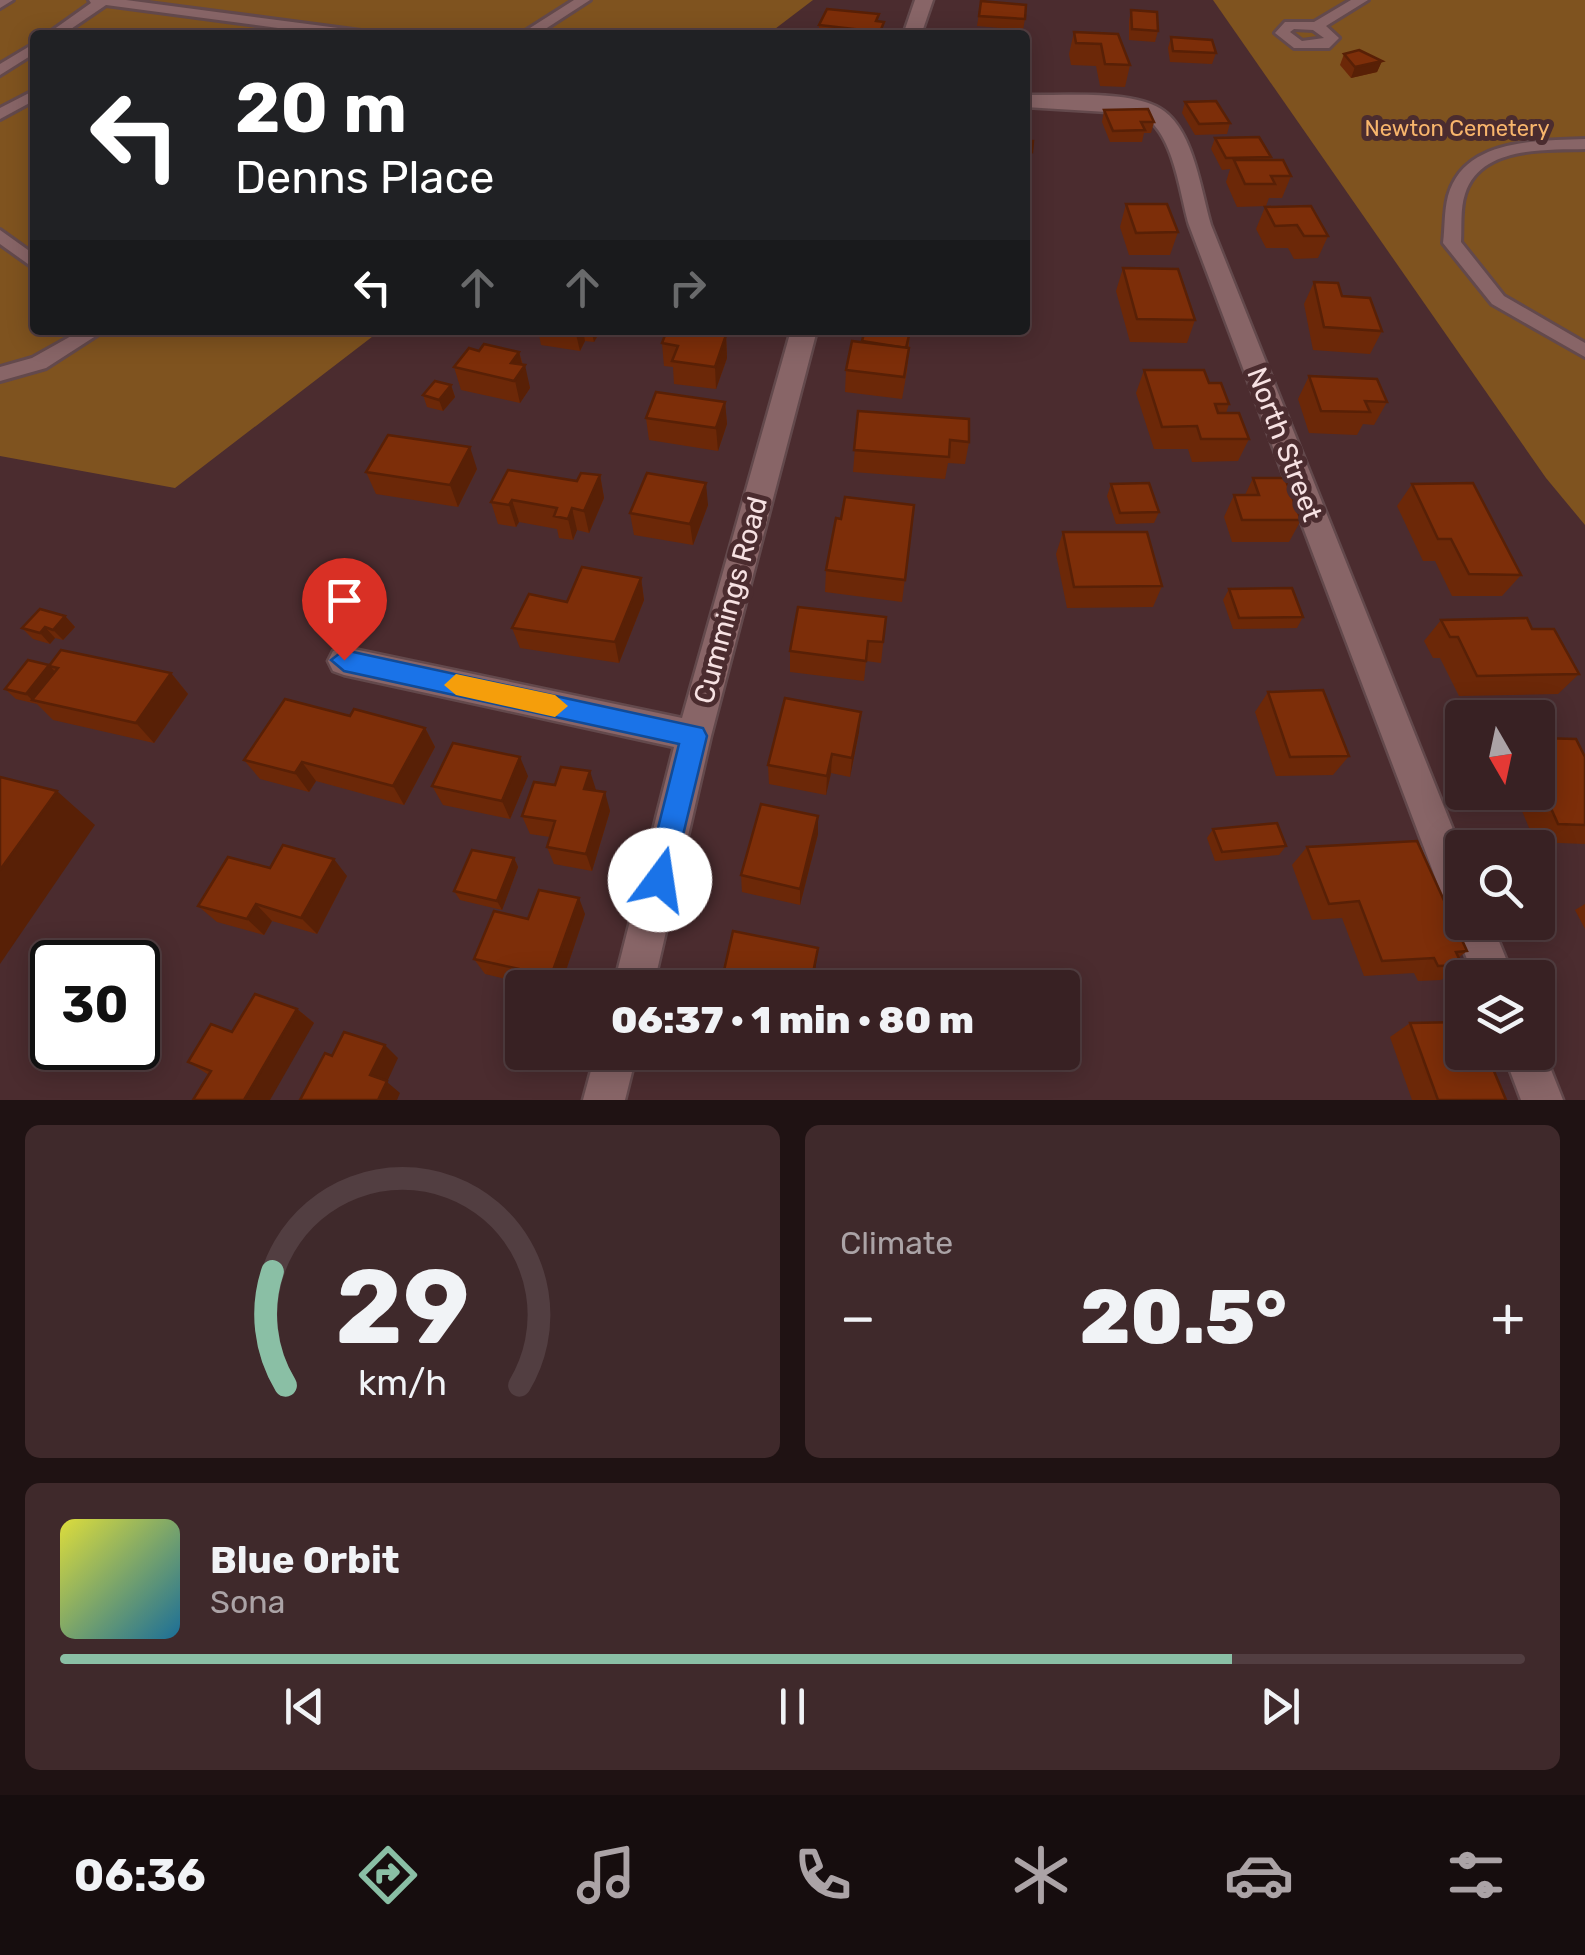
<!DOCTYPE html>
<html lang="en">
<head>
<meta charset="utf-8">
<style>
	:root { --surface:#382123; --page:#3f292b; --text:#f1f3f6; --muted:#aba3a6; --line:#523e41; --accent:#8abfa5 }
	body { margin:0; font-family:Rubik,sans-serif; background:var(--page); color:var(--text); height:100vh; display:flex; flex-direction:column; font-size:38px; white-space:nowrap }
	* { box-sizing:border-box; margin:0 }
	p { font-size:32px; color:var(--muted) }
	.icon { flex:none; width:55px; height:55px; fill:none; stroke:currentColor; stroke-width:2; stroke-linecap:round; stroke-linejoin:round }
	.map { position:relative; height:1100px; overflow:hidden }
	.sheet { display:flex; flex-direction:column; gap:25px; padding:25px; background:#1f1213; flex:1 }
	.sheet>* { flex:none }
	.banner { position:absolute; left:30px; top:30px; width:1000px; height:305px; border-radius:10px; box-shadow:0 5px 25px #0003,0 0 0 2px var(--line); background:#202124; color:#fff; overflow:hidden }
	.needle { width:65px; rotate:171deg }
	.buttons { position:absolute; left:1445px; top:700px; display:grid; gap:20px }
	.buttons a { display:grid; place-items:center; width:110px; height:110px; border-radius:10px; background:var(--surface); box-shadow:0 5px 25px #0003,0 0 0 2px var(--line); font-size:50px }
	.speed { position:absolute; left:30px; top:940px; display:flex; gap:20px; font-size:50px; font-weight:700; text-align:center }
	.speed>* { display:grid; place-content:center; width:130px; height:130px; border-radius:50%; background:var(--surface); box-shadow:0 5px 25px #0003,0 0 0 2px var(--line); line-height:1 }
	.speed .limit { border:5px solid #111; border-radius:15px; background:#fff; color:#111 }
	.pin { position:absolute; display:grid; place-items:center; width:85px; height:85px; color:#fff; margin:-102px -42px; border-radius:50% 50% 50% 0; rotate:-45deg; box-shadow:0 0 10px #0007 }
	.pin .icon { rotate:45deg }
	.me { position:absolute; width:110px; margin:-55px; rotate:14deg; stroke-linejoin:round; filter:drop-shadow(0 0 8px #0008) }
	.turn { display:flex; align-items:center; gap:35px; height:210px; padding:0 40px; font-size:45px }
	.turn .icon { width:130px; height:130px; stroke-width:2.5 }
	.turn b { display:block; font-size:70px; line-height:85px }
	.lanes { display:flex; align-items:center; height:95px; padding:0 40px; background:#0003; justify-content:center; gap:50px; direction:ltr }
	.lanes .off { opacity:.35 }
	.big { font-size:75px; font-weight:800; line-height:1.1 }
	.sheet .tile { flex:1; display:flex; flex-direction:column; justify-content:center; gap:15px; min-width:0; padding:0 35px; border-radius:15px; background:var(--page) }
	.sheet .dial { align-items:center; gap:0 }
	.dial svg { height:260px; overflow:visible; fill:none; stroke:var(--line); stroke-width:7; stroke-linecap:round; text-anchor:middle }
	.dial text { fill:var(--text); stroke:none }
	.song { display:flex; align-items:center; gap:30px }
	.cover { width:120px; height:120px; border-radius:15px; background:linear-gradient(135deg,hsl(60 70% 55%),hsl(200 70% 35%)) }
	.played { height:10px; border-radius:5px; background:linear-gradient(90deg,var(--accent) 80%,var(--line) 80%) }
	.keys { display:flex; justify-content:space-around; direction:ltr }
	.heat { display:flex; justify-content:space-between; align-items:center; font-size:55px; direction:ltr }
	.sheet .tiles { flex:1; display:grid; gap:25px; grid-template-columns:1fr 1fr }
	.tile:last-child { grid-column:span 2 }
	.trip { position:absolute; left:505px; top:970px; width:575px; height:100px; border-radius:10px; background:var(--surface); box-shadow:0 5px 25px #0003,0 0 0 2px var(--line); font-weight:800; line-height:100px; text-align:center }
	.tab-bar { display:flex; height:160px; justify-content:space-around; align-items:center; background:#160d0e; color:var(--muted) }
	.tab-bar .icon { width:70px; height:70px }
	.tab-bar .selected { color:var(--accent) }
	.tab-bar b { font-size:45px; color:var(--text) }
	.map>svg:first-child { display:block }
	.green { fill:#7f531f }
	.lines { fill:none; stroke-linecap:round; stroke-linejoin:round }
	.lane-casing { stroke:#63494c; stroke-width:6 }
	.street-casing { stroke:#63494c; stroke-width:5 }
	.lane { fill:#886567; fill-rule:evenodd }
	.street { fill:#886567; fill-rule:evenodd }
	.wall { fill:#6c2808 }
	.shaded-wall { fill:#582006 }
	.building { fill:#7d2e09; stroke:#582006; stroke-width:2.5 }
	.route { fill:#1a73e8; stroke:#114b97; stroke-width:2.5 }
	.slow { fill:#f59e0b }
	.labels { text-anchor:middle; stroke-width:10; stroke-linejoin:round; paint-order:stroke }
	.far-park-label { font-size:22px; fill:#f8b56c; stroke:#4b2c2f }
	.street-label { font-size:28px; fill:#f6e1e2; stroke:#4b2c2f }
</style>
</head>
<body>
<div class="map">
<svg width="1585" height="1100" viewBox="0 0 1585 1100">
	<rect width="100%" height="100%" fill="#4b2c2f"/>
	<g class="green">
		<path d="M0 0H813L767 35H35V330H381L175 488 0 456Z"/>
		<path d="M1213 0H1585V525L1546 478Z"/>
	</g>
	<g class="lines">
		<defs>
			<g id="lane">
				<path d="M0 0H13L0 8Z"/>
				<path d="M89 0H126L361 31 368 35H330L106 5 62 35H46L91 3Z"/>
				<path d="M574 0H590L536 35H519Z"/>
				<path d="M1351 0H1368L1326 26 1339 38 1329 48H1294L1275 33 1285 22H1314ZM1294 29 1313 30 1324 38 1302 41 1290 32Z"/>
				<path d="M35 43V53L0 75V64Z"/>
				<path d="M35 90V100L0 119V108Z"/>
				<path d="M1585 139V149C1545 150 1480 146 1465 194 1460 209 1462 227 1461 242L1504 296 1585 343V357L1492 304 1443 243C1445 227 1444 211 1448 196 1464 138 1538 141 1585 139Z"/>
				<path d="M0 230 35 255V269L0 244Z"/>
				<path d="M82 330H105L46 368 0 381V367L32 358Z"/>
			</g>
			<g id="street">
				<path d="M915 0H933L921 35H903Z"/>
				<path d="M1025 95C1061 96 1135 89 1164 111 1194 133 1201 191 1211 225L1462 852V922H1491L1514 978H1474L1453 922 1456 914 1449 911 1443 898 1189 225C1179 191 1174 131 1140 114L1025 107Z"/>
				<path d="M791 330H817L711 736 653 988H613L674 747 344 675 333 671 328 661 333 651 344 647 682 718Z"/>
				<path d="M1538 1037 1563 1100H1521L1503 1052H1538Z"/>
				<path d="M596 1052H637L625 1100H583Z"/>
			</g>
		</defs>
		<use href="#lane" class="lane-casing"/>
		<use href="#street" class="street-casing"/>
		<use href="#lane" class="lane"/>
		<use href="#street" class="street"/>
	</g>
	<g class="wall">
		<path d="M981 1 1025 19 1023 30 977 26Z"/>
		<path d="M1131 10 1158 31 1155 42 1129 40V21Z"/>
		<path d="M878 21 883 35H819V25Z"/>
		<path d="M1074 32 1118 34 1130 65 1125 87 1100 86 1096 66 1071 65 1069 54Z"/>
		<path d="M1171 37 1216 53 1212 64 1170 62 1168 48Z"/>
		<path d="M1344 54 1382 61 1377 72 1351 78 1340 65Z"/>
		<path d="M1185 102 1230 123 1227 134 1195 135 1182 113Z"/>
		<path d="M1104 110 1154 122 1151 133H1144L1142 142H1110L1102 122Z"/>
		<path d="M1215 138 1271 157 1270 160 1291 176 1282 198H1269L1266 206 1237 207 1226 182 1230 169 1222 170 1211 149Z"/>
		<path d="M1025 140 1032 152 1030 163H1025Z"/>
		<path d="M1126 204 1178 232 1170 255H1129L1120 227Z"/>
		<path d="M1265 207 1328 236 1318 258 1294 259 1288 248H1266L1256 229Z"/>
		<path d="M1123 268 1195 320 1187 343 1130 342 1116 291Z"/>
		<path d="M1314 282 1382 331 1370 354 1313 350 1304 304Z"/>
		<path d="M538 330H601L594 342 585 341 580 351 541 345Z"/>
		<path d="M700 330H731L728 336H726L727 358 716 389 674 384 673 367 664 366 662 343 700 332Z"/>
		<path d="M910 331 907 371 902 399 845 392 846 370 862 342Z"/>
		<path d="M479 351 519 352 530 388 520 403 461 390 454 367Z"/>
		<path d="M1144 370 1209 383 1229 404 1226 413 1249 439 1238 461 1192 462 1188 449H1154L1136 393Z"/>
		<path d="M1309 376 1387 402 1374 425 1363 424 1357 435 1309 433 1298 399Z"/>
		<path d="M451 385 455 397 443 411 427 407 423 395Z"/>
		<path d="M725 402 727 424 718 451 649 440 646 418Z"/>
		<path d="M858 411 969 442 965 464 948 463 945 479 853 472Z"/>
		<path d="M477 469 458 507 376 494 366 472Z"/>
		<path d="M600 475 604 498 589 533 577 530 573 540 559 538 557 529 519 522 516 527 498 524 491 502Z"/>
		<path d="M1253 478 1301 520 1289 542H1232L1224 517 1234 495H1245Z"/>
		<path d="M1111 484 1159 512 1154 523 1116 524 1107 496Z"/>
		<path d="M1412 484 1521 575 1502 596H1452L1435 561H1423L1397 506Z"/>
		<path d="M708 505 693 545 634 535 630 513Z"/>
		<path d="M914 505 902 602 825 592 826 570 841 519Z"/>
		<path d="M1063 532 1162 586 1153 607 1067 608 1056 554Z"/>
		<path d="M641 578 644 600 619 663 520 648 512 628Z"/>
		<path d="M1229 589 1303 617 1297 628 1233 629 1223 600Z"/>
		<path d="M65 616 75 627 63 640 55 638 50 644 33 639 22 628Z"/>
		<path d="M886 617 881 663 866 661 864 681 790 672V651Z"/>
		<path d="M1441 620 1532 629 1579 674 1558 694 1459 696 1440 658H1433L1424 641Z"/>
		<path d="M49 666 171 673 188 694 154 743 53 720 37 704 16 699 5 689Z"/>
		<path d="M1268 692 1349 756 1333 775 1276 776 1255 712Z"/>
		<path d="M350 716 425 728 435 747 404 805 316 781 309 792 260 779 244 760Z"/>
		<path d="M859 732 850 777 831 773 826 795 769 784 768 765Z"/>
		<path d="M1538 738 1585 757V844L1535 842 1514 792H1538Z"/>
		<path d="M528 776 510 819 443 805 432 786Z"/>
		<path d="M555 785 596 790 610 811 592 871 554 864 547 847 550 837 530 834 522 816Z"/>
		<path d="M1213 829 1286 846 1279 855 1215 861 1207 838Z"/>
		<path d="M818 834 800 905 742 892 741 875Z"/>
		<path d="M1307 847 1467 951 1458 958 1462 965 1441 980 1418 981 1414 973 1364 976 1342 918 1312 920 1292 865Z"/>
		<path d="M514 858 518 867 502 910 460 900 454 891Z"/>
		<path d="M270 868 347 876 317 934 272 921 264 935 217 922 198 906Z"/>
		<path d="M1585 904V929L1575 910Z"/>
		<path d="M585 914 560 988H543L485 974 474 959 528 919Z"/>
		<path d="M297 1009 314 1023 209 1075 188 1062 232 1032Z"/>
		<path d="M1410 1023 1506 1100H1412L1390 1037Z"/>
	</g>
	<g class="shaded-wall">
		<path d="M1382 61 1377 72 1351 78 1355 67Z"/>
		<path d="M575 330H583L585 341 580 351Z"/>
		<path d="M591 330H601L594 342Z"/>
		<path d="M726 335 727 358 716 389 715 367Z"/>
		<path d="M519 352 523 368 525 365 530 388 520 403 511 363Z"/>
		<path d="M451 385 455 397 443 411 439 400Z"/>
		<path d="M725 402 727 424 718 451 716 428Z"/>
		<path d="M470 447 477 469 458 507 450 485Z"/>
		<path d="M600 475 604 498 589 533 584 511Z"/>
		<path d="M706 483 708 505 693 545 690 524Z"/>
		<path d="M512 500 519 522 516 527 509 505Z"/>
		<path d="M572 508 577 530 573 540 568 519Z"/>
		<path d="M641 578 644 600 619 663 615 642Z"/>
		<path d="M65 616 75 627 63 640 53 630Z"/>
		<path d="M45 627 55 638 50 644 40 633Z"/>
		<path d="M49 665 59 676 32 700 26 694Z"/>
		<path d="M171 673 188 694 154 743 136 723Z"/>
		<path d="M861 712 859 732 850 777 852 758Z"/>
		<path d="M425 728 435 747 404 805 393 786Z"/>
		<path d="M832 754 831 773 826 795 827 776Z"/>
		<path d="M520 757 528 776 510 819 502 801Z"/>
		<path d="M302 762 316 781 309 792 295 773Z"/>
		<path d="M590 771 596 790 590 808 584 789Z"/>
		<path d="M57 791 95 825 0 964V870Z"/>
		<path d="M605 792 610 811 592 871 586 854Z"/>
		<path d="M818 816V834L800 905V889Z"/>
		<path d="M514 858 518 867 502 910 497 901Z"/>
		<path d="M334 859 347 876 317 934 301 918Z"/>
		<path d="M579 898 585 914 560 988H557L551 976Z"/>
		<path d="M256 904 272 921 264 935 247 919Z"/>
		<path d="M818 948 813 988H810Z"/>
		<path d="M297 1009 314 1023 270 1100H244Z"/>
		<path d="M385 1045 398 1058 387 1082 400 1093 397 1100H378L370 1075Z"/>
	</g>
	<g class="building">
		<path d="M981 1 1026 5 1025 19 979 16Z"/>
		<path d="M827 9 879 14 876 21 884 22 880 32 819 25Z"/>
		<path d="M1131 10 1157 12 1158 31 1132 29Z"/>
		<path d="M1074 32 1118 34 1130 65 1105 64 1101 44 1076 43Z"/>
		<path d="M1171 37 1212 40 1216 53 1173 51Z"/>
		<path d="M1359 50 1382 61 1355 67 1344 54Z"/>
		<path d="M1216 101 1230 123 1199 124 1185 102Z"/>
		<path d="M1148 109 1154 122H1141L1145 130 1113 131 1104 110Z"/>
		<path d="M1259 137 1271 157 1226 158 1215 138Z"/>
		<path d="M1025 140 1033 141 1032 152 1025 151Z"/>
		<path d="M1234 160H1283L1291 176H1271L1275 184H1245Z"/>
		<path d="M1126 204H1167L1178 232 1136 233Z"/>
		<path d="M1311 206 1328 236H1304L1297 225 1275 226 1265 207Z"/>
		<path d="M1123 268 1178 269 1195 320 1137 319Z"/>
		<path d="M1314 282 1338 283 1342 296 1370 298 1382 331 1324 327Z"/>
		<path d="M667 330H686L726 335 715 367 672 361 678 346 662 343Z"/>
		<path d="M865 330H901L910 331 906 348 862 341Z"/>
		<path d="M852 341 909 348 904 377 846 370Z"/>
		<path d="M484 344 519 352 511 363 525 365 514 381 454 367 469 348 479 351Z"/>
		<path d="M1144 370H1204L1209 383H1221L1229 404H1215L1218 413H1239L1249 439H1201L1197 426 1162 427Z"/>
		<path d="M1309 376 1377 379 1387 402 1365 401 1370 412 1321 411Z"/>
		<path d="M435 381 451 385 439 400 423 395Z"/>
		<path d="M656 392 725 402 716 428 646 418Z"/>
		<path d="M858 411 969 419V442L950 440 949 457 854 450Z"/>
		<path d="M388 435 470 447 450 485 366 472Z"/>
		<path d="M508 470 577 481 581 473 600 475 584 511 572 508 568 519 554 516 557 508 512 500 509 505 491 502Z"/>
		<path d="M647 473 706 483 690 524 630 513Z"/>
		<path d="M1253 478H1285L1301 520H1242L1234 495H1259Z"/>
		<path d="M1149 483 1159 512 1120 513 1111 484Z"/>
		<path d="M1473 483 1521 575 1469 574 1451 539H1438L1412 484Z"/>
		<path d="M845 497 914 505 905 580 826 570 836 518 841 519Z"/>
		<path d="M1063 532H1147L1162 586 1074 587Z"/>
		<path d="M582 567 641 578 615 642 512 628 529 594 567 602Z"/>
		<path d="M1292 588 1303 617 1239 618 1229 589Z"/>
		<path d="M798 607 886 617 883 642 868 641 866 661 790 651Z"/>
		<path d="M40 609 65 616 53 630 45 627 40 633 22 628Z"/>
		<path d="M1527 618 1532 629H1554L1579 674 1477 676 1458 637H1450L1441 620Z"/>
		<path d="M61 650 171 673 136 723 32 700 58 668 49 666Z"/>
		<path d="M28 660 49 665 26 694 5 689Z"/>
		<path d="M1323 690 1349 756 1290 757 1268 692Z"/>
		<path d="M785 698 861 712 852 758 832 754 827 776 768 765Z"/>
		<path d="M285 699 350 716 354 709 425 728 393 786 302 762 295 773 244 760Z"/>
		<path d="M1538 738 1576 739 1585 757V825L1558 824 1538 779Z"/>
		<path d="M453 743 520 757 502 801 432 786Z"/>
		<path d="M561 767 590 771 584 789 605 792 586 854 547 847 555 821 522 816 534 782 555 785Z"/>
		<path d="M0 777 57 791 0 870Z"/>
		<path d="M761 804 818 816 800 889 741 875Z"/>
		<path d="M1277 823 1286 846 1222 852 1213 829Z"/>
		<path d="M1417 841 1467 951 1456 952 1462 965 1438 966 1434 958 1382 961 1359 901 1329 904 1307 847Z"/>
		<path d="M283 845 334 859 301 918 256 904 247 919 198 906 228 857 270 868Z"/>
		<path d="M472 850 514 858 497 901 454 891Z"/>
		<path d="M539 890 579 898 551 976 474 959 494 911 528 919Z"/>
		<path d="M733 931 818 948 810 988H720Z"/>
		<path d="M255 994 297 1009 244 1100H193L211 1071 188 1062 211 1024 232 1032Z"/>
		<path d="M1462 1022V1052H1486L1506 1100H1438L1410 1023Z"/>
		<path d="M344 1032 385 1045 370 1075 387 1081 378 1100H300L325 1053 332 1056Z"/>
	</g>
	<path class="route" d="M344 650 703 728 707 736 670 889 660 893 649 889 645 880 679 744 344 671 331 660Z"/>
	<path class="slow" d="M456 674 555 695 568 706 555 717 456 695 444 685Z"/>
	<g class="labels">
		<g class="far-park-label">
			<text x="1457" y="136">Newton Cemetery</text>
		</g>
		<g class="street-label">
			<text transform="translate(1285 444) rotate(69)" y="10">North Street</text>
			<text transform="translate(730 600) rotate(-75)" y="10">Cummings Road</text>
		</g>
	</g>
</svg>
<div class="buttons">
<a><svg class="needle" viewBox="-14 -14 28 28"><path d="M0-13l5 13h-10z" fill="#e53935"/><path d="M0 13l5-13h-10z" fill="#aba3a6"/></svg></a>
<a><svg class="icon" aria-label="search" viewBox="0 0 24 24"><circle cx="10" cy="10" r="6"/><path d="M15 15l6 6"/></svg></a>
<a><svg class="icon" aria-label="layers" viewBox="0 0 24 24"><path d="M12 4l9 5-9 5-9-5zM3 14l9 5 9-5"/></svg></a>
</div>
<div class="speed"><div class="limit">30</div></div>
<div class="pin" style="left:344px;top:660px;background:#d93025"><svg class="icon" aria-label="arrive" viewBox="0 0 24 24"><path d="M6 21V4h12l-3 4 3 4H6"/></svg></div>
<svg class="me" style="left:660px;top:880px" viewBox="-20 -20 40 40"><circle r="19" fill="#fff"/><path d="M0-13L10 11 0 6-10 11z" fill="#1a73e8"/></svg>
<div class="trip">06:37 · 1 min · 80 m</div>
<div class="banner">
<div class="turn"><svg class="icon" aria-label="left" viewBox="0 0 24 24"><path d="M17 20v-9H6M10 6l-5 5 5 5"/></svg><div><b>20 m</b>Denns Place</div></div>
<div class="lanes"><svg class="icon" aria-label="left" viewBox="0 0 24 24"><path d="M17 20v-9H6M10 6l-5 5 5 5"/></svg><svg class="icon off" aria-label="ahead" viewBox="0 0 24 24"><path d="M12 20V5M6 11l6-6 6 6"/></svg><svg class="icon off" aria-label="ahead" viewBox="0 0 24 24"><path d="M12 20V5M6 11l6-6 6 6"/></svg><svg class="icon off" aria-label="right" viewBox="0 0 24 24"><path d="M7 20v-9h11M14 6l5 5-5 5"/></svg></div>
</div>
</div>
<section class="sheet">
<div class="tiles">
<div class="tile dial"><svg viewBox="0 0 100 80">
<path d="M14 69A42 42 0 1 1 86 69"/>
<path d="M14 69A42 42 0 0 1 10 34" stroke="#8abfa5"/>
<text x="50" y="56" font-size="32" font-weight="700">29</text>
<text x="50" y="72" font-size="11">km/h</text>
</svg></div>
<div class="tile"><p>Climate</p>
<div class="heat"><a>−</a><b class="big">20.5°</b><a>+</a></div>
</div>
<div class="tile">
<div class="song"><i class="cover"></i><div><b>Blue Orbit</b><p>Sona</p></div></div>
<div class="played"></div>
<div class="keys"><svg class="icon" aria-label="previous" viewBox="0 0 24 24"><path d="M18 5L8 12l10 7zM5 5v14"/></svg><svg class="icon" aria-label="pause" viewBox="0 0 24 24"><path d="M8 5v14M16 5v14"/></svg><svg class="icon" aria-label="next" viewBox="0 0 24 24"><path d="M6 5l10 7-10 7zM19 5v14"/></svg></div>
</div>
</div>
</section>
<nav class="tab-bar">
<b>06:36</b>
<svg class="icon selected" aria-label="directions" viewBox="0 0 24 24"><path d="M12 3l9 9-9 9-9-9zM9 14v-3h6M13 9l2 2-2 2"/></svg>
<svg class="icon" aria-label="music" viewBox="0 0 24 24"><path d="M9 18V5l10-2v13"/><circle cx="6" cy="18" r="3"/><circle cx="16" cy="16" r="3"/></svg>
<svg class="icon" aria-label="phone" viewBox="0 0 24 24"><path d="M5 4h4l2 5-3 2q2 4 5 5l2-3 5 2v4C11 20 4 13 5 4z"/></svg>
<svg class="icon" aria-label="climate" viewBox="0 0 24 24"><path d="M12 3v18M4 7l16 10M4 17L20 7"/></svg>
<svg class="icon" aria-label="car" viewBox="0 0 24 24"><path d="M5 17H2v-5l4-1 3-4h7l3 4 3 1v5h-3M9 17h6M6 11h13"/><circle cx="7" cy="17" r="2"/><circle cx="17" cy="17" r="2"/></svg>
<svg class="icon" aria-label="filters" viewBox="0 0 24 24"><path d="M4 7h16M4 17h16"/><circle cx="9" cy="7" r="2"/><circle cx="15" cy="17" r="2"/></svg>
</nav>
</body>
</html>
